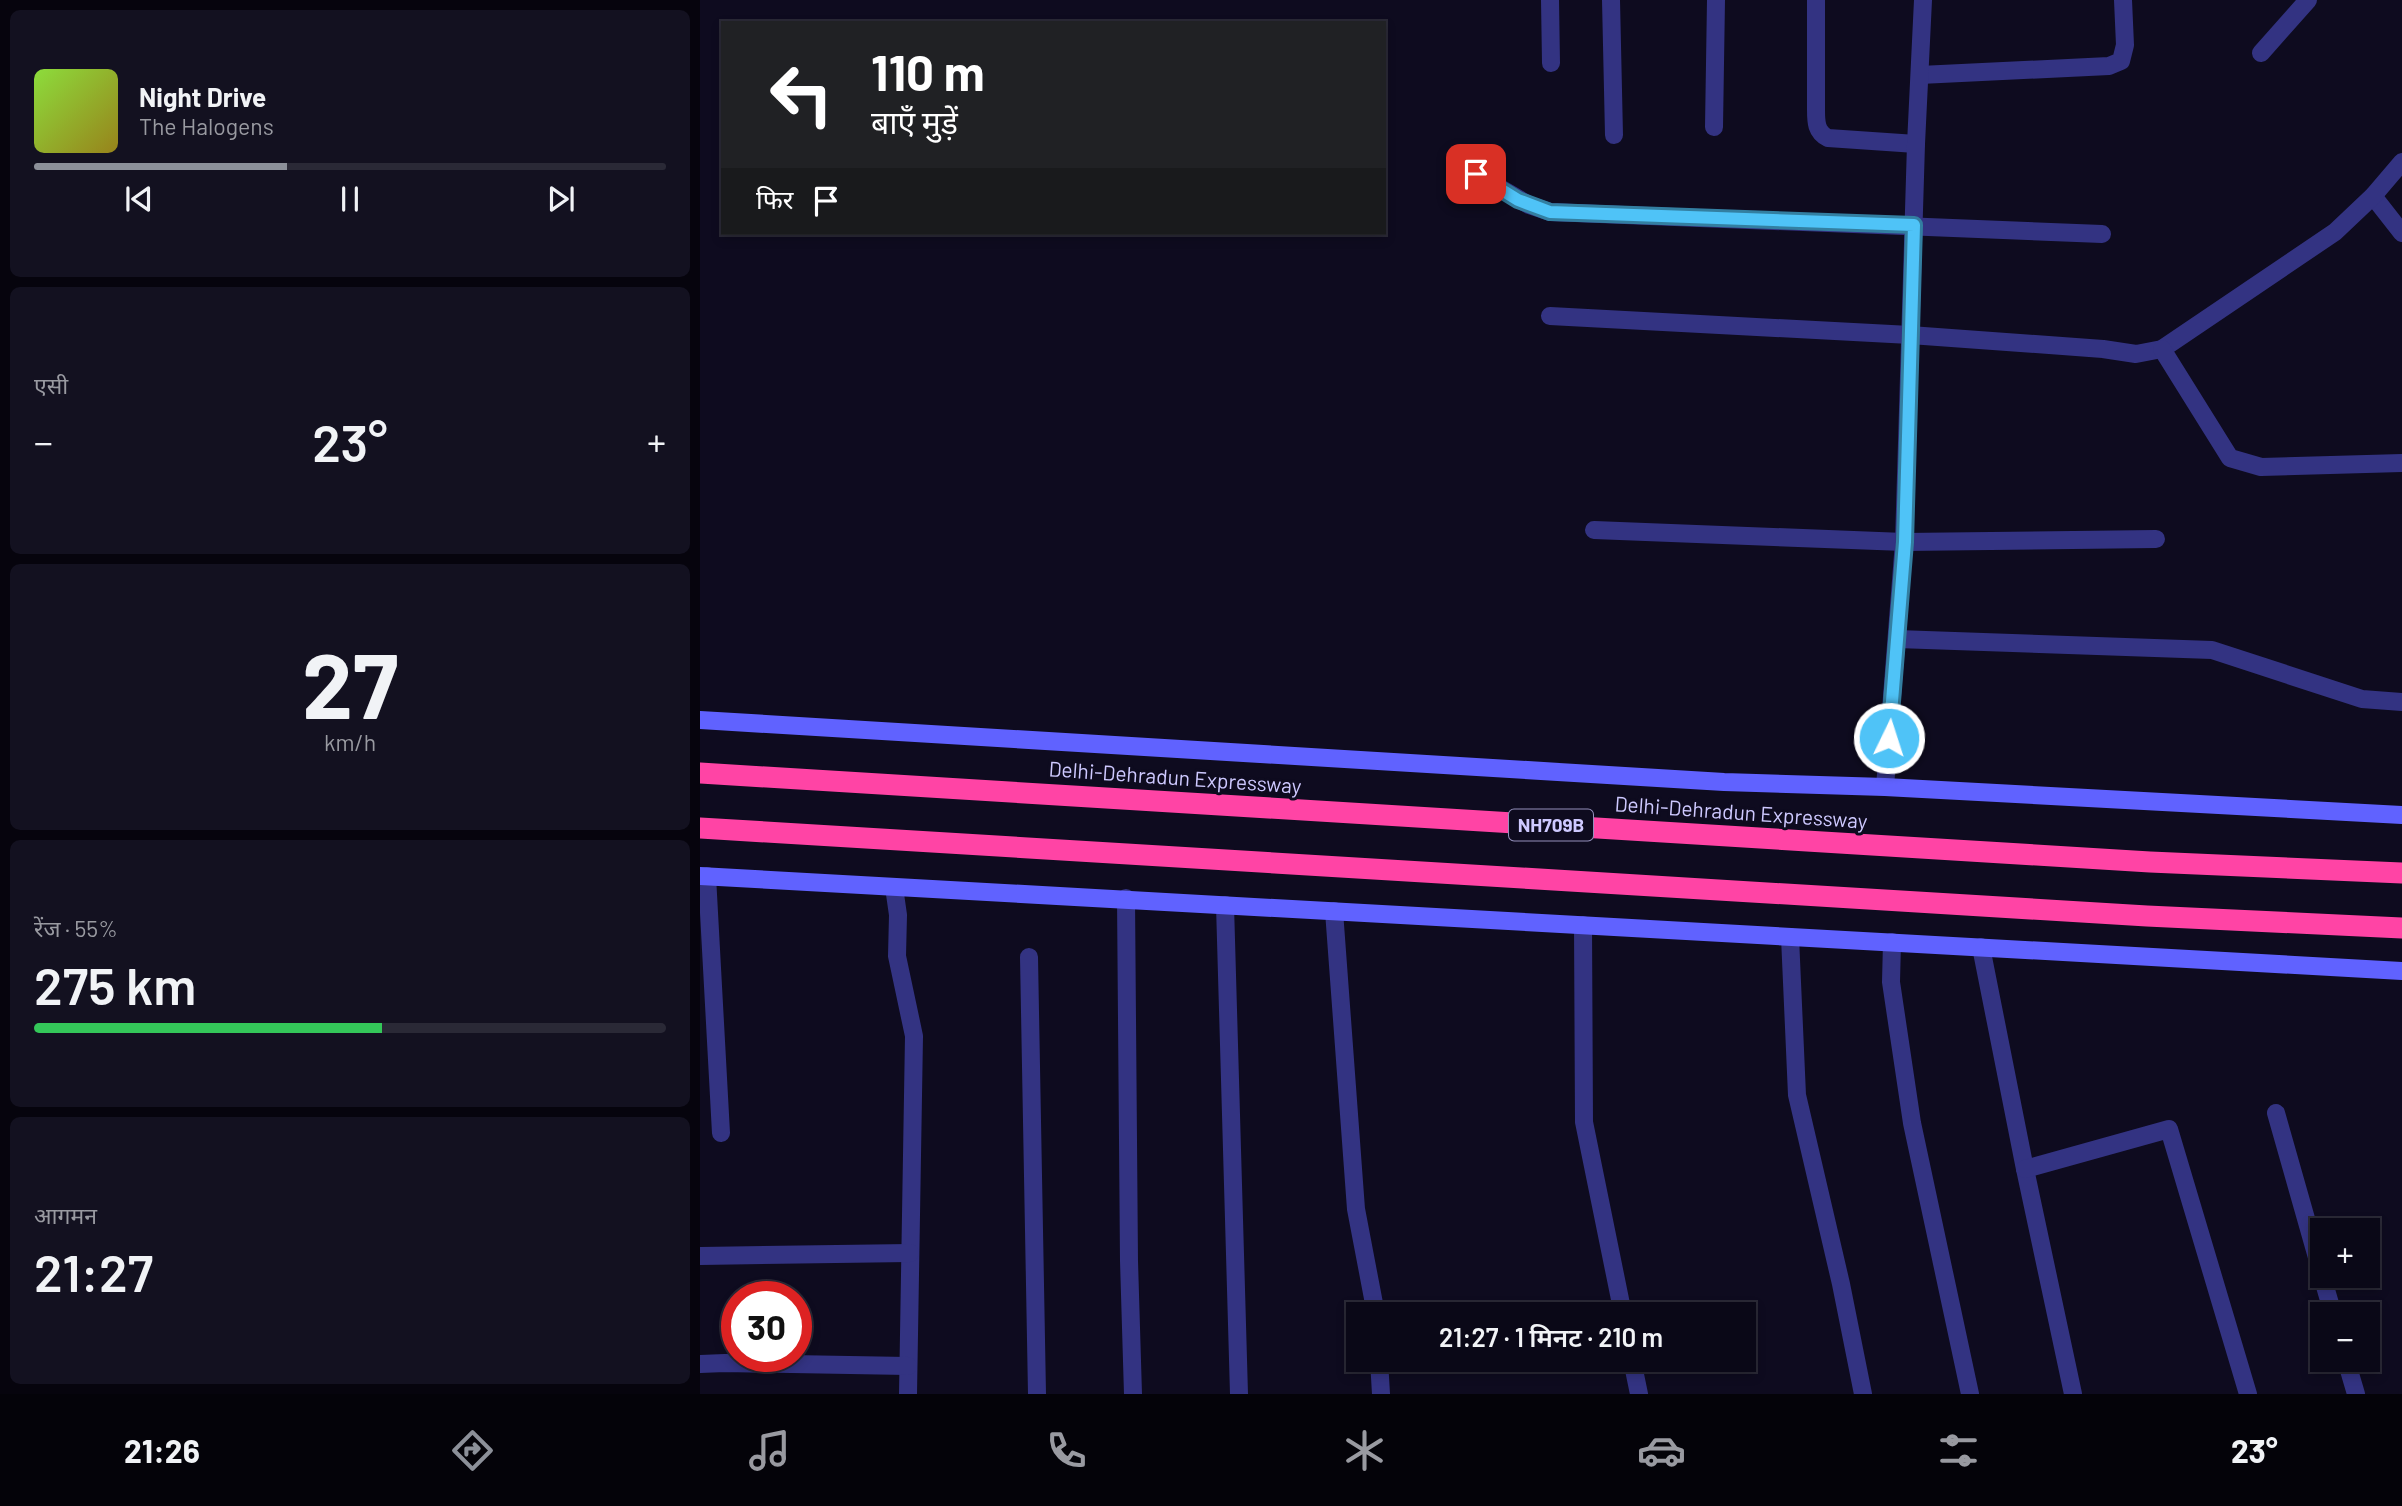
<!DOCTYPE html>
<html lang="hi">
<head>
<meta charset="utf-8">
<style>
	:root { --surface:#0a0817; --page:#131120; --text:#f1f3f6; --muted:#999aa1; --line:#2a2936; --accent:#8c9099 }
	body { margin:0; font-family:Barlow,"Noto Sans Devanagari",sans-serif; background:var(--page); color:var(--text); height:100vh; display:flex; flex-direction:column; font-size:26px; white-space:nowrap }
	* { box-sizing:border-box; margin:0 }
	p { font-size:23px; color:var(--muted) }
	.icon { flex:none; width:38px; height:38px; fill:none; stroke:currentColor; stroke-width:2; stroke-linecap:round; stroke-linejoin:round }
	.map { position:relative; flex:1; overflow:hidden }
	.sheet { display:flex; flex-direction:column; gap:10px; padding:10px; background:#06040d; width:700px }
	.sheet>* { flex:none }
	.hud { position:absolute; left:21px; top:21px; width:665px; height:214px; border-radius:0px; box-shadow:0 4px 10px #0003,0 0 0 2px var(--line); background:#202124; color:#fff; overflow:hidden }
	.controls { position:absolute; left:1610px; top:1218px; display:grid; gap:14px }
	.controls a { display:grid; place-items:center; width:70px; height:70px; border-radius:0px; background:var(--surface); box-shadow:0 4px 10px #0003,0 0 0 2px var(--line); font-size:35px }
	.speed { position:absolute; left:21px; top:1281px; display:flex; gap:14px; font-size:35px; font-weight:700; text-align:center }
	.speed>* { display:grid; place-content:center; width:91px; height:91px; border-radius:50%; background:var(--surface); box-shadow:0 4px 10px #0003,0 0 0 2px var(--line); line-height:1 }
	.speed .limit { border:10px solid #d22; background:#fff; color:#111 }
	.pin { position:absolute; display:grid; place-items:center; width:60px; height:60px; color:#fff; margin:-30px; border-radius:14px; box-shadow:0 4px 10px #0006 }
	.me { position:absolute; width:77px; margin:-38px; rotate:4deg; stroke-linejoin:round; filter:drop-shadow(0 0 5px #0008) }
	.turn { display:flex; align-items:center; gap:24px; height:147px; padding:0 35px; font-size:32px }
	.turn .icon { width:91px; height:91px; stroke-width:2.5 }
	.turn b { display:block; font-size:49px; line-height:60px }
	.then { display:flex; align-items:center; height:66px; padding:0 35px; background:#0003; gap:14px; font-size:26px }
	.big { font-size:52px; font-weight:600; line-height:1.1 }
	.sheet .widget { flex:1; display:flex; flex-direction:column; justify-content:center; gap:10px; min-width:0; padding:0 24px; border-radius:10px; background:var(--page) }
	.sheet .dial { align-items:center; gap:0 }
	.dial b { font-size:91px; line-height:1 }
	.song { display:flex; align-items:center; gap:21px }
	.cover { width:84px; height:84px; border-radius:10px; background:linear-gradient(135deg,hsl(90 70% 55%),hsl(50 70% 35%)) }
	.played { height:7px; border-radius:4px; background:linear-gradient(90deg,var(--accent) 40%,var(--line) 40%) }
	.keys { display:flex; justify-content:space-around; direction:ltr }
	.heat { display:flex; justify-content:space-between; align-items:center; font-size:38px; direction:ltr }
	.charge { height:10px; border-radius:5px; background:linear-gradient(90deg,#34c759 55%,var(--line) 0) }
	.trip { position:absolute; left:646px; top:1302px; width:410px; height:70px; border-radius:0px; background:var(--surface); box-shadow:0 4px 10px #0003,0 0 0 2px var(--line); font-weight:600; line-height:70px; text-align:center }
	.tab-bar { display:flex; height:112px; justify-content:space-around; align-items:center; background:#040309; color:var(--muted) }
	.tab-bar .icon { width:49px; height:49px }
	.tab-bar .current { color:var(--accent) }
	.tab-bar b { font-size:32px; color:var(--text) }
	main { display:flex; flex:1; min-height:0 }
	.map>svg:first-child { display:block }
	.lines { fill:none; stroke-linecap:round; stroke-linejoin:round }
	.street { stroke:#333382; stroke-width:18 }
	.secondary { stroke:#6062ff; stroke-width:18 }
	.highway { stroke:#ff44a5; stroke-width:21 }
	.route-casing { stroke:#337fa1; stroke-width:18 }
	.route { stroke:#4fc3f7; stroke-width:12 }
	.labels { text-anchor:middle; stroke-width:6; stroke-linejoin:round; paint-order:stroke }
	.shield { fill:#0e0b1f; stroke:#9490bc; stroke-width:2 }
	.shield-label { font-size:19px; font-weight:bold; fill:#cec9ff }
	.street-label { font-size:21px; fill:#cec9ff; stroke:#0e0b1f }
</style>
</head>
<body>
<main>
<section class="sheet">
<div class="widget">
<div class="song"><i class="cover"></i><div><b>Night Drive</b><p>The Halogens</p></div></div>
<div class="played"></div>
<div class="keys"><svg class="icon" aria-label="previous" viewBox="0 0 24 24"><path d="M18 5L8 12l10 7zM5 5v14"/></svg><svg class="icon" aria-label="pause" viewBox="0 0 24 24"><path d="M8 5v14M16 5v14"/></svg><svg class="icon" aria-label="next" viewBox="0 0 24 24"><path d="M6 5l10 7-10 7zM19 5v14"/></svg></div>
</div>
<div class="widget"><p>एसी</p>
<div class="heat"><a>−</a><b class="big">23°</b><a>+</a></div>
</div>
<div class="widget dial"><b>27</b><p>km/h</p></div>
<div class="widget"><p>रेंज · 55%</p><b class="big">275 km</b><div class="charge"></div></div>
<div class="widget"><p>आगमन</p><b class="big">21:27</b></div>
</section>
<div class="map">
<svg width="1702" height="1394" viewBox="0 0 1702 1394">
	<rect width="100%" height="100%" fill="#0e0b1f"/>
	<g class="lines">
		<g class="street">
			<path d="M850 0 851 63"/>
			<path d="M911 0 914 135"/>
			<path d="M1116 0V110C1116 122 1116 132 1128 138L1216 144"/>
			<path d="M1561 53 1608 0"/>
			<path d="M1220 75 1409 66 1421 61 1425 45 1423 0"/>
			<path d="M1014 127 1016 0"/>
			<path d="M776 174 829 205 850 212 1402 234"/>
			<path d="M1673 196 1702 233"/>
			<path d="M850 316 1210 335 1403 349 1436 354 1462 349 1635 232 1673 196 1702 162"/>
			<path d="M1462 349 1530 458 1561 467 1702 463"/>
			<path d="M894 530 1204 542 1456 539"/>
			<path d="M1197 639 1512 650 1662 699 1702 702"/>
			<path d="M1185 787 1204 542 1216 144 1223 0"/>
			<path d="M7 876 21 1133"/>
			<path d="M194 887 198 915 197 956 214 1036 208 1394"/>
			<path d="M426 898 429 1261 433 1394"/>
			<path d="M525 905 539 1394"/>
			<path d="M634 911 656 1209 676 1314"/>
			<path d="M883 925 884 1122 923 1314"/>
			<path d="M1090 937 1097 1095 1141 1284 1163 1394"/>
			<path d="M1192 942 1191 982 1212 1123 1270 1394"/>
			<path d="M1281 947 1325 1169 1373 1394"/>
			<path d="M329 957 337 1394"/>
			<path d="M1576 1113 1622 1275"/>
			<path d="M1325 1169 1469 1129 1548 1394"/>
			<path d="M0 1256 210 1253"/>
			<path d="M1622 1276 1633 1314"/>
			<path d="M679 1360 681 1394"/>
			<path d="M932 1360 939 1394"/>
			<path d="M1646 1360 1656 1394"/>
			<path d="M0 1364 25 1363 208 1366"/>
		</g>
		<g class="secondary">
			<path d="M0 720 1024 782 1185 787 1702 815"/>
			<path d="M0 876 1702 971"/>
		</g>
		<g class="highway">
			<path d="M0 773 1450 862 1702 873"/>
			<path d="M0 828 1447 916 1702 928"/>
		</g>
	</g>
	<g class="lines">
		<defs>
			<path id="route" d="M776 174 818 200 850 212 1214 225 1205 542 1189 738"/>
		</defs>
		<use href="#route" class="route-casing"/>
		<use href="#route" class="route"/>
	</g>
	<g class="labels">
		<rect class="shield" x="809" y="809.5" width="84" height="31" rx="5"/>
		<g class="shield-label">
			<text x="851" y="832">NH709B</text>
		</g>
		<g class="street-label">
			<text transform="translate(475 778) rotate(4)" y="7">Delhi-Dehradun Expressway</text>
			<text transform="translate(1041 813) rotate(4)" y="7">Delhi-Dehradun Expressway</text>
		</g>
	</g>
</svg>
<div class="controls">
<a>+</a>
<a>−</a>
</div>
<div class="speed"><div class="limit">30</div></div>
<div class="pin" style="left:776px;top:174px;background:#d93025"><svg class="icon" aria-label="arrive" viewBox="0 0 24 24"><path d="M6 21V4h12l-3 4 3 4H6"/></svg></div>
<svg class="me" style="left:1189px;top:738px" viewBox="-20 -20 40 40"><circle r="17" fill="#4fc3f7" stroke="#fff" stroke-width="3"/><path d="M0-11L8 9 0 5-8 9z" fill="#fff"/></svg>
<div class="trip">21:27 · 1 मिनट · 210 m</div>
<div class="hud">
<div class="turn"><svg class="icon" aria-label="left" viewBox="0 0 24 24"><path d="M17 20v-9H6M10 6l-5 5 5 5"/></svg><div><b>110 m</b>बाएँ मुड़ें</div></div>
<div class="then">फिर<svg class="icon" aria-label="arrive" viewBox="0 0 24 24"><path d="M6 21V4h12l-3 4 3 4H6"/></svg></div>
</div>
</div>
</main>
<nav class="tab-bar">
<b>21:26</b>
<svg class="icon current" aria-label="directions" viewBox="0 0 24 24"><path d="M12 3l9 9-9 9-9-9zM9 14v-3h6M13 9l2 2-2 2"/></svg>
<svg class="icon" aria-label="music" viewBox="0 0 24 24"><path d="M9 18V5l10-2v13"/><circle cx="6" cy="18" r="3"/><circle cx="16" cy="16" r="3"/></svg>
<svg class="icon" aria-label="phone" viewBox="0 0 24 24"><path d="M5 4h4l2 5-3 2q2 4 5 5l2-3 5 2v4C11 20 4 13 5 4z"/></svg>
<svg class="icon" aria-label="climate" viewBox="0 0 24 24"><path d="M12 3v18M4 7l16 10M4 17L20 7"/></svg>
<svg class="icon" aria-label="car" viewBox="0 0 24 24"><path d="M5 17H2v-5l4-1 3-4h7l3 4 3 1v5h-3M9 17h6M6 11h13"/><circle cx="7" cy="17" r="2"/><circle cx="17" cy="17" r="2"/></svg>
<svg class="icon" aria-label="filters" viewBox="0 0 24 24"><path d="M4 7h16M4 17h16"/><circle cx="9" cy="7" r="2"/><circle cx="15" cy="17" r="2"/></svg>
<b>23°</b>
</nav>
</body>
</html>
